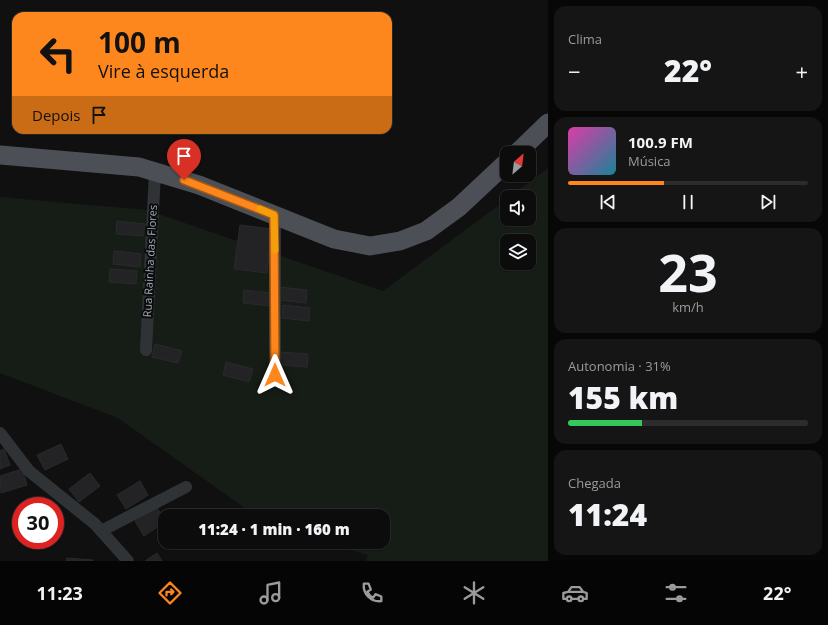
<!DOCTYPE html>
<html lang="pt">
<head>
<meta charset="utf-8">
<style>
	:root { --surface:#0c0c0d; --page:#151516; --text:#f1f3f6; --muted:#9a9b9d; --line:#2c2c2e; --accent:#fd871c }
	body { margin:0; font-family:"Open Sans",sans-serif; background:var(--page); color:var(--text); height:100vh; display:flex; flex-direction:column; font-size:15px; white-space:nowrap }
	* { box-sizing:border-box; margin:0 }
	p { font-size:13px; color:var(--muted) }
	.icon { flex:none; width:22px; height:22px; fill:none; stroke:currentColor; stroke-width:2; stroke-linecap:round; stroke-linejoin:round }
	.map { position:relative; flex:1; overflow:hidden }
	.panel { display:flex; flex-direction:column; gap:6px; padding:6px; background:#070707; width:280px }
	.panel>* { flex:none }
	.guide { position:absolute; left:12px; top:12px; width:380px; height:122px; border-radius:12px; box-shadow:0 1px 3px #0004,0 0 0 1px var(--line); background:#fd871c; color:#111; overflow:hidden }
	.needle { width:26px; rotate:28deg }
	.tools { position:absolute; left:500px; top:146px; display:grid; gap:8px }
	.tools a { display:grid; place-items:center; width:36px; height:36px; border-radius:8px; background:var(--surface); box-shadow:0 1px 3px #0004,0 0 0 1px var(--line); font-size:20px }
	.speed { position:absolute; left:12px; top:497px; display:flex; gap:8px; font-size:20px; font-weight:700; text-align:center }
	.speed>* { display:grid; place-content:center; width:52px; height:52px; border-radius:50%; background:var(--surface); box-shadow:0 1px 3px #0004,0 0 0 1px var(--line); line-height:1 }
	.speed .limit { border:6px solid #d22; background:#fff; color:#111 }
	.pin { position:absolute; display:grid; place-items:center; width:34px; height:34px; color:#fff; margin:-41px -17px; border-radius:50% 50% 50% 0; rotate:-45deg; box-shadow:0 0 4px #0007 }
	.pin .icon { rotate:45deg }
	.me { position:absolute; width:44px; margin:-22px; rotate:0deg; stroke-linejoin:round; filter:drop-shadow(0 0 3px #0008) }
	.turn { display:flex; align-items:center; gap:14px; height:84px; padding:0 20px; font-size:18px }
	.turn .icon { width:52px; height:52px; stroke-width:2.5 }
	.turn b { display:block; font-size:28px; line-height:34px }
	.then { display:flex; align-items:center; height:38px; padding:0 20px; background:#0003; gap:8px; font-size:15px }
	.big { font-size:30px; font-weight:800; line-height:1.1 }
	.panel .widget { flex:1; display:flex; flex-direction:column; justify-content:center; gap:6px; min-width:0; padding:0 14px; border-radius:12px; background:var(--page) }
	.panel .dial { align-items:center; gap:0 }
	.dial b { font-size:52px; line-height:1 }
	.song { display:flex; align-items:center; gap:12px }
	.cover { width:48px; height:48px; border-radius:6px; background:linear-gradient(135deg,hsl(320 70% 55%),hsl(190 70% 35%)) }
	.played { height:4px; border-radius:2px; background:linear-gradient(90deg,var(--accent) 40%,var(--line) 40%) }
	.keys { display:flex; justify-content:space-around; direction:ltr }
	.heat { display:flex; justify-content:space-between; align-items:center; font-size:22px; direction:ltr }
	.charge { height:6px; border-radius:3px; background:linear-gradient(90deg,#34c759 31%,var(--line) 0) }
	.trip { position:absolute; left:158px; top:509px; width:232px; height:40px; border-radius:12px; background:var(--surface); box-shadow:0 1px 3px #0004,0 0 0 1px var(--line); font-weight:800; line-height:40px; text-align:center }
	.tab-bar { display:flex; height:64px; justify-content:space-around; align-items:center; background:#050505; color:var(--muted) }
	.tab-bar .icon { width:28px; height:28px }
	.tab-bar .active { color:var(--accent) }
	.tab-bar b { font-size:18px; color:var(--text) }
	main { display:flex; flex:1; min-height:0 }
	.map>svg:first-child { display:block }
	.green { fill:#161c16; fill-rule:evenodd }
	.building { fill:#232325; stroke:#292a2d }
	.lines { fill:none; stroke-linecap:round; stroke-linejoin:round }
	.minor { stroke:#303336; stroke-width:12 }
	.primary { stroke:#4c5056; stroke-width:19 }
	.route-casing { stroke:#a45812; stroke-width:10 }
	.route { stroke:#fd871c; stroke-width:7 }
	.slow { stroke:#f59e0b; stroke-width:7 }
	.labels { text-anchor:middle; stroke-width:4; stroke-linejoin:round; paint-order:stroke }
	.street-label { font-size:11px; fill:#a0a9b3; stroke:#0b0b0c }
</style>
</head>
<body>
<main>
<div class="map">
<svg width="548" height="561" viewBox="0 0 548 561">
	<rect width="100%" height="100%" fill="#101011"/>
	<path class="green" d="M548 168V561H366L368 555 321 542H383V516H256L118 418 0 373V197L147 210 383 291 507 199V219H529V197H509ZM507 241H529V263H507Z"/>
	<g class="building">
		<path d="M117 221 145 224 143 236 116 234Z"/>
		<path d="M240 225 272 229 267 273 234 269Z"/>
		<path d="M114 251 141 254 140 267 113 264Z"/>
		<path d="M110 269 137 271 136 284 109 282Z"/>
		<path d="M280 287 307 290 306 303 279 300Z"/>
		<path d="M244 290 272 293 270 306 243 303Z"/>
		<path d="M283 305 310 308 309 321 282 318Z"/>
		<path d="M155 344 182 351 178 363 152 357Z"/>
		<path d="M281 352 308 354 307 367 280 365Z"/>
		<path d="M226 362 253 369 249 382 223 375Z"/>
		<path d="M61 444 68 459 45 470 37 455Z"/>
		<path d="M4 449 10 465 0 469V451Z"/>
		<path d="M22 469 27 485 1 493 0 476Z"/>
		<path d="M90 473 100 486 79 502 69 489Z"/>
		<path d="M140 481 148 495 126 509 117 495Z"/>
		<path d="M157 507 165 522 144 536 135 521Z"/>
		<path d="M157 553 162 561H145Z"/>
		<path d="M67 558 93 560V561H66Z"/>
	</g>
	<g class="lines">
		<g class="minor">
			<path d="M275 215V375"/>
			<path d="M146 350 155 172"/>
			<path d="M0 433 29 471 95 524 128 561"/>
			<path d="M101 531 186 487"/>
		</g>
		<g class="primary">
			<path d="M517 153 548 123"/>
			<path d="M0 155 139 167 199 185 334 239 370 246 400 241 426 231 459 207 507 162"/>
		</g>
	</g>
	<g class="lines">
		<defs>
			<path id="route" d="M184 180 274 215 275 375"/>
		</defs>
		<use href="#route" class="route-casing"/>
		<use href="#route" class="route"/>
		<path class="slow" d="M260 209 274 215 275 250"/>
	</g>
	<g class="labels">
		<g class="street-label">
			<text transform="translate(150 261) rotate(-87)" y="4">Rua Rainha das Flores</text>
		</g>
	</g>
</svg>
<div class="tools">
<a><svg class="needle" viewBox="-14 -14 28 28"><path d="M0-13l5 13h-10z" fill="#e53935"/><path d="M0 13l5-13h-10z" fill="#9a9b9d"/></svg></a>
<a><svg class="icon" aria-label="sound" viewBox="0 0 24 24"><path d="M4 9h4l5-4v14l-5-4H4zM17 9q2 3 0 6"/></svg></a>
<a><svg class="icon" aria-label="layers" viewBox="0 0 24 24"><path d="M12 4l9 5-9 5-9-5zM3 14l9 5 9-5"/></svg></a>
</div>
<div class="speed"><div class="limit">30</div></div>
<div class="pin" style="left:184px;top:180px;background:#d93025"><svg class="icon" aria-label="arrive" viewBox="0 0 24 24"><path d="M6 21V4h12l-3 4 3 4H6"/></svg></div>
<svg class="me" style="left:275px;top:375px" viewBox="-20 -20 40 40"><path d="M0-17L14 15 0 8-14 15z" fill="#fd871c" stroke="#fff" stroke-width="4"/></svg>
<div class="trip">11:24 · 1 min · 160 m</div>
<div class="guide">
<div class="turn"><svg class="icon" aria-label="left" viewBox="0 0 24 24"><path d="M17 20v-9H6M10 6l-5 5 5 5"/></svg><div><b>100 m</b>Vire à esquerda</div></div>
<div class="then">Depois<svg class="icon" aria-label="arrive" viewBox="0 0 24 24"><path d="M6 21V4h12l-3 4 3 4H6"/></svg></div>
</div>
</div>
<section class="panel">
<div class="widget"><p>Clima</p>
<div class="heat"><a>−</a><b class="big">22°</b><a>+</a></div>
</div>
<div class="widget">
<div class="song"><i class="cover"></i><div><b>100.9 FM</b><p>Música</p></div></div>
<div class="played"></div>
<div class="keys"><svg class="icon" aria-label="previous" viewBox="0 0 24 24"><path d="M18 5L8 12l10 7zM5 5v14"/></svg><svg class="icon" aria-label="pause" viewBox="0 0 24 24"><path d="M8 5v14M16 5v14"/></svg><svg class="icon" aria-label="next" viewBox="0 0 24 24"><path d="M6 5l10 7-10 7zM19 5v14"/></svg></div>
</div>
<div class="widget dial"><b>23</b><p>km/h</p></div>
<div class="widget"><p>Autonomia · 31%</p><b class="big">155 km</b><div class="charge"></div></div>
<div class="widget"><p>Chegada</p><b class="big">11:24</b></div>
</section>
</main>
<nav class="tab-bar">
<b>11:23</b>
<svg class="icon active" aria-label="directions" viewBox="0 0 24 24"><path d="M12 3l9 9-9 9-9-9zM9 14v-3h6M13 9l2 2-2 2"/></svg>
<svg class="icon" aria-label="music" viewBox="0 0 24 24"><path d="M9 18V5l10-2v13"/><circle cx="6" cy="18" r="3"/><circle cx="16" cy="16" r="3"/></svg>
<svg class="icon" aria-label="phone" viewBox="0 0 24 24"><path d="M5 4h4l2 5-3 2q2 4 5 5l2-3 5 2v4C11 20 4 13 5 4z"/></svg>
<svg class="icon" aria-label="climate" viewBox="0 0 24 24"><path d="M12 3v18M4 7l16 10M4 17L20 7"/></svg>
<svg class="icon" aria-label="car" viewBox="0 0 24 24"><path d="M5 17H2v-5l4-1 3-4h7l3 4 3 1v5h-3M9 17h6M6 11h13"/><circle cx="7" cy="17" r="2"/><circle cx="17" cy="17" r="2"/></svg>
<svg class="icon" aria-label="filters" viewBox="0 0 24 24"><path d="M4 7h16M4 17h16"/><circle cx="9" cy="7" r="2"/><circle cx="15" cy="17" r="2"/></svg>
<b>22°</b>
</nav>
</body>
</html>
